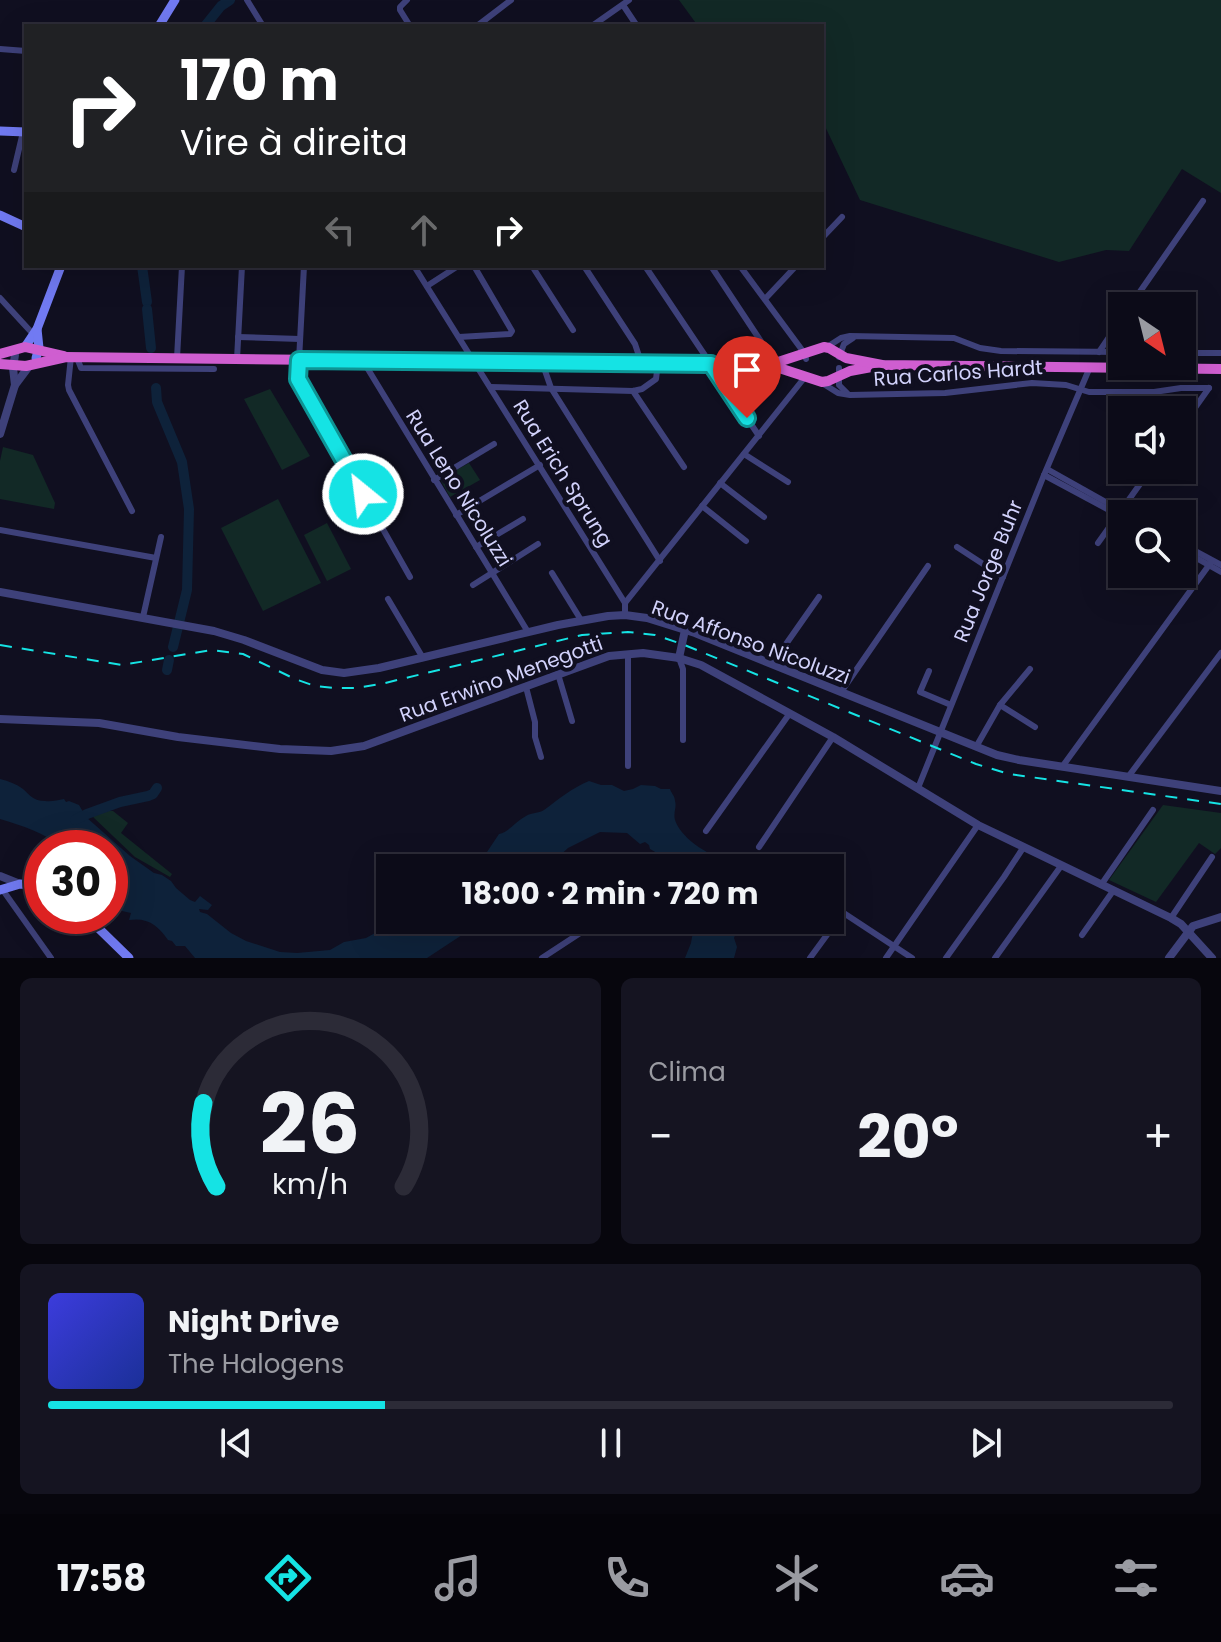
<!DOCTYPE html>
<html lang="pt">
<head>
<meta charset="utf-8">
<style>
	:root { --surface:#0c0b18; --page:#151421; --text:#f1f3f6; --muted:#9a9ba2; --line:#2c2b37; --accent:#15e3e4 }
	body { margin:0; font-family:Poppins,sans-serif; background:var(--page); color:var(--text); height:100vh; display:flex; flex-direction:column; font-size:30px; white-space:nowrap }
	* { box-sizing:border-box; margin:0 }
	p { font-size:26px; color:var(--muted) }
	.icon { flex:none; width:44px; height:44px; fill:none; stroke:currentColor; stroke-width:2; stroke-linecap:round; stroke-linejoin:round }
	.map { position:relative; height:958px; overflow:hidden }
	.details { display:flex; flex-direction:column; gap:20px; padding:20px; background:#07060d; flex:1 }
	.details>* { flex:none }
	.top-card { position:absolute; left:24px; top:24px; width:800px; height:244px; border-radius:0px; box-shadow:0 8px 32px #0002,0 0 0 2px var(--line); background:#202124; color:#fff; overflow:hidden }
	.needle { width:52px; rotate:145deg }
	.fabs { position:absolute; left:1108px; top:292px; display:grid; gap:16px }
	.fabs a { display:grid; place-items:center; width:88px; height:88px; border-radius:0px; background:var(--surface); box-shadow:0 8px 32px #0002,0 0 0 2px var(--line); font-size:40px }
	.speed { position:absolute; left:24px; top:830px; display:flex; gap:16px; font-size:40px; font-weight:700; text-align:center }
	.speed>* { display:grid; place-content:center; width:104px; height:104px; border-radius:50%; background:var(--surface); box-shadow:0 8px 32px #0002,0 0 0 2px var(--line); line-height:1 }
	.speed .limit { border:12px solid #d22; background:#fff; color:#111 }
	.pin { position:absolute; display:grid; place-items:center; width:68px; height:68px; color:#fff; margin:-82px -34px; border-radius:50% 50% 50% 0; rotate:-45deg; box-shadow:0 0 8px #0007 }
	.pin .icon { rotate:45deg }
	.me { position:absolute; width:88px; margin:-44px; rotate:331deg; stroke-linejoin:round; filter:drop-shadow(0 0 6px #0008) }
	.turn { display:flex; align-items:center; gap:28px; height:168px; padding:0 24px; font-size:36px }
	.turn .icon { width:104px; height:104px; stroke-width:2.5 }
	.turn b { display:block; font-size:56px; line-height:68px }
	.lanes { display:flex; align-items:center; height:76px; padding:0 24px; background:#0003; justify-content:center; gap:40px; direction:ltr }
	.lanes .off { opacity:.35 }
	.big { font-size:60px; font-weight:700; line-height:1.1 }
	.details .tile { flex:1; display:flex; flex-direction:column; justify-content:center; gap:12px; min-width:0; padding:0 28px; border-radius:12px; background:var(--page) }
	.details .dial { align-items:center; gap:0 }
	.dial svg { height:208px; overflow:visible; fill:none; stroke:var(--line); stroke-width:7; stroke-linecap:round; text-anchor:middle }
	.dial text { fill:var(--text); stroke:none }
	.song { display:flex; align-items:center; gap:24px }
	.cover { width:96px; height:96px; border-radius:12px; background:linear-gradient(135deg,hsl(240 70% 55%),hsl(230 70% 35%)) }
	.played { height:8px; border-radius:4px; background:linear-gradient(90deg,var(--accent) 30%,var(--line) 30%) }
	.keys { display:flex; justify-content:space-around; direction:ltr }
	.heat { display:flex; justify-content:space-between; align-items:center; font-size:44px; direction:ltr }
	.details .tiles { flex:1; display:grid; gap:20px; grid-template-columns:1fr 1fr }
	.tile:last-child { grid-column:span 2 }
	.trip { position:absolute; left:376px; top:854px; width:468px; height:80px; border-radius:0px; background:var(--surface); box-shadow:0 8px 32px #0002,0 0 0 2px var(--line); font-weight:700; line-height:80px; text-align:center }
	.menu { display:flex; height:128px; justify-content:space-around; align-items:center; background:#05040a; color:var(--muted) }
	.menu .icon { width:56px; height:56px }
	.menu .active { color:var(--accent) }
	.menu b { font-size:36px; color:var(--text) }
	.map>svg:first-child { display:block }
	.green { fill:#122926 }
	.water { fill:#0e223a }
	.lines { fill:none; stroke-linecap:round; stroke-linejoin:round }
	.river { stroke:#0e223a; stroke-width:10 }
	.minor { stroke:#3e417a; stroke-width:6 }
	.tertiary { stroke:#3e417a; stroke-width:8 }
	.secondary { stroke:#717af2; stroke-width:9 }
	.trunk { stroke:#cf5ed0; stroke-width:10 }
	.rail { stroke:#15e3e4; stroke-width:2; stroke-dasharray:12 10; stroke-linecap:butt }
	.route-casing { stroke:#0e9494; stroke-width:20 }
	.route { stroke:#15e3e4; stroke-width:14 }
	.labels { text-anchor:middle; stroke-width:8; stroke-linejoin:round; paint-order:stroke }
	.street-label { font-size:20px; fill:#d2d2fb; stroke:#100f20 }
</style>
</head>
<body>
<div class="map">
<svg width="1221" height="958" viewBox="0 0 1221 958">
	<rect width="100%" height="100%" fill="#100f20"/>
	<g class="green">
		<path d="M679 0H1221V193L1182 169 1129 251 1106 250 1059 262 860 200 822 120V26H698Z"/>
		<path d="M270 389 310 456 282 470 244 399Z"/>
		<path d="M3 447 33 455 55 503 54 509 0 499V461Z"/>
		<path d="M469 463 480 480 450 497 440 479Z"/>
		<path d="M278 499 321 583 263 611 221 528Z"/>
		<path d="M327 523 351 569 327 581 304 535Z"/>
		<path d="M1163 805 1221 813V848L1215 854 1199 843 1156 902 1109 880Z"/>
		<path d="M108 811H113L128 823 121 833 172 874 170 877 135 857 92 816 96 812Z"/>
	</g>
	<g class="water">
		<path d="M0 779C9 781 16 784 23 789 30 795 33 801 45 801 51 802 58 800 64 799L66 802 69 801 79 805 86 817 130 856 154 873 162 875 171 881 176 888 190 900 195 902 200 896 212 905 208 910 199 909 200 912 207 914 231 933 246 941 280 952 297 953 330 950 344 942 366 938 399 920H478L465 933 427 958H195L185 946H176L172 941 168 940C158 925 147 917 129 920L131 913 122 911 110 900V848H62C45 832 22 826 0 819Z"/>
		<path d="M589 781 601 785H612L624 791 633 789 641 785 655 786 661 789H670C671 793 675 796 675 801 677 807 673 813 675 820 680 836 704 853 719 857L724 868H671L660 861 657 853 650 849 649 845 645 842 640 844 627 833 600 832 568 848 556 859 542 868H473L485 855 499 834C509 832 516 821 526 816 532 812 538 814 544 810 559 799 572 788 589 781Z"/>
		<path d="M695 920 699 924V920H736L738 926 734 938 737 947 734 958H685L691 943Z"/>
	</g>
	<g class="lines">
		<g class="river">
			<path d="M205 26 221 6 230 0"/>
			<path d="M142 266 147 302"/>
			<path d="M147 309 151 348"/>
			<path d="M156 388 157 402 182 462 189 509 187 590 173 647"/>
			<path d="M167 670 169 660"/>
			<path d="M75 820 87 814 120 802 148 796 153 794 157 788"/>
		</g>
		<g class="minor">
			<path d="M247 0 263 26"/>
			<path d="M407 0 400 7V10L410 26"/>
			<path d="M623 5 637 26"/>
			<path d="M477 26 511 0"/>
			<path d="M592 26 629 0"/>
			<path d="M0 49 26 51"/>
			<path d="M14 170 23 132"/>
			<path d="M822 238 842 217"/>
			<path d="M304 266 298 379 410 577"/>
			<path d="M414 266 625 603"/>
			<path d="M532 266 573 330"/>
			<path d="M584 266 635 344 641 362"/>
			<path d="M645 266 759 436"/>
			<path d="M711 266 766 349 773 364"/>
			<path d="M740 266 805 354 806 359"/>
			<path d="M427 286 458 266"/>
			<path d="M0 298 33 334"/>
			<path d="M765 299 796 266"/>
			<path d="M1130 306 1203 201"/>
			<path d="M238 337 300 339"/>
			<path d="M459 337 510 334 512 331 474 266"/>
			<path d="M827 347 841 338 850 336 954 338 980 348 1001 351 1122 352"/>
			<path d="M1099 352 1122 318"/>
			<path d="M1182 353H1221"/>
			<path d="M71 357 68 385 69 390 132 511"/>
			<path d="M839 357 844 344 853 338"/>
			<path d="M77 358 81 368 214 369"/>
			<path d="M177 358 182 266"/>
			<path d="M237 359 242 266"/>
			<path d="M363 361 528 632"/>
			<path d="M542 362 551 388 660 561"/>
			<path d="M839 368V385L847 393"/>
			<path d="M822 383 838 393 850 395 945 393 1032 383 1066 385 1089 392H1154L1181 388H1209"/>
			<path d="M491 387 633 391 642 389 656 379 658 363"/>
			<path d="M633 391 684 467"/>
			<path d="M1182 426 1209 388"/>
			<path d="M744 454 788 482"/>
			<path d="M1047 469 1127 514"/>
			<path d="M1044 475 1122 517"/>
			<path d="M434 480 494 444"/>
			<path d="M720 483 764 517"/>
			<path d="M702 506 746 541"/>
			<path d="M456 515 540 465"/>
			<path d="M0 530 156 558"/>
			<path d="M1098 543 1150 470"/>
			<path d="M1182 544 1221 565"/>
			<path d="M476 547 523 519"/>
			<path d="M957 547 1003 577"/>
			<path d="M1182 550 1221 572"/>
			<path d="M552 573 581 620"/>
			<path d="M473 585 538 544"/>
			<path d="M388 599 423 658"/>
			<path d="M625 615V603L805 377"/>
			<path d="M143 617 161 537"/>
			<path d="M628 654V766"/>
			<path d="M679 658 683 669V740"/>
			<path d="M772 664 819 597"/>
			<path d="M929 671 920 692 951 705"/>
			<path d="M558 674 572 721"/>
			<path d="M526 687 535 722V737L541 757"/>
			<path d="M841 692 928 566"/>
			<path d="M1000 705 1035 727"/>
			<path d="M976 747 1000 705 1030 669"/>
			<path d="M1062 767 1212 561"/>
			<path d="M1128 777 1221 653"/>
			<path d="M918 788 1044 475 1090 367"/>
			<path d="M706 831 790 713"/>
			<path d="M759 847 833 737"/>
			<path d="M1101 885 1153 810"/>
			<path d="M2 889 51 958"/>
			<path d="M830 904 912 958"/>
			<path d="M1171 918 1212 857"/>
			<path d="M1082 935 1113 891"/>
			<path d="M542 958 600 920"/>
			<path d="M810 958 843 913"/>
			<path d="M886 958 978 825"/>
			<path d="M946 958 1004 877 1023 848"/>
			<path d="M995 958 1061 866"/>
		</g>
		<g class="tertiary">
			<path d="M15 355 13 368 15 385"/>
			<path d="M0 434 15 385 30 365"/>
			<path d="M0 592 214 631 244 640 322 670 344 673 379 668 558 625 608 616 625 615 647 618 695 633 997 755 1019 760 1221 791"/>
			<path d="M679 658 685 630"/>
			<path d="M0 719 99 723 178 737 280 749 331 751 364 746 609 656 643 653 679 658 701 665 833 737 978 825 1171 918 1181 924 1212 958"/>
			<path d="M0 876 20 884"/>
			<path d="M1169 958 1193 926 1221 917"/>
		</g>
		<g class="secondary">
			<path d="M159 26 175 0"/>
			<path d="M0 131 26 132"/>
			<path d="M0 215 26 227"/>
			<path d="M25 347 37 329 61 266"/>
			<path d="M36 358 39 348 37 329"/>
			<path d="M0 890 20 884 42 886"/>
			<path d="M86 916 129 958"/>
		</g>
		<g class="trunk">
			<path d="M0 354 25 347 64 356"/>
			<path d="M0 364 26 366 66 357 770 365 822 382 828 381 850 371 882 365"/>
			<path d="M772 364 824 347 829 348 846 358 882 365 1221 369"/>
		</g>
		<path class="rail" d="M0 645 122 665 211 650 243 654 295 679 315 686 334 688H355L381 684 582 635 628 632 655 635 682 644 976 764 1009 774 1221 804"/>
	</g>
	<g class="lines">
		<defs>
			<path id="route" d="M363 494 298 379 299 360 711 364 747 418"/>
		</defs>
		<use href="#route" class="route-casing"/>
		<use href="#route" class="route"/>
	</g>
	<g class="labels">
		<g class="street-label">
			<text transform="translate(958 373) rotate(-4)" y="7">Rua Carlos Hardt</text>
			<text transform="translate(563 473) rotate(58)" y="7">Rua Erich Sprung</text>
			<text transform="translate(459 488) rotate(58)" y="7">Rua Leno Nicoluzzi</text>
			<text transform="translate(988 571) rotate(-68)" y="7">Rua Jorge Buhr</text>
			<text transform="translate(751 642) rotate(20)" y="7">Rua Affonso Nicoluzzi</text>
			<text transform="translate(501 679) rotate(-20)" y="7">Rua Erwino Menegotti</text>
		</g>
	</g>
</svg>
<div class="fabs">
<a><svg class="needle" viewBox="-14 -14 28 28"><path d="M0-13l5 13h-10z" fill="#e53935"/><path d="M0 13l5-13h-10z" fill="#9a9ba2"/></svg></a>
<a><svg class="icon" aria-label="sound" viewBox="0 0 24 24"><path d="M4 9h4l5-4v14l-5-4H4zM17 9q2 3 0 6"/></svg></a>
<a><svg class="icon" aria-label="search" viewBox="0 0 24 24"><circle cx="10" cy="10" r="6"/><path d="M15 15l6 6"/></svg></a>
</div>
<div class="speed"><div class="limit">30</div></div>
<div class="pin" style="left:747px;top:418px;background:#d93025"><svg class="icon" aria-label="arrive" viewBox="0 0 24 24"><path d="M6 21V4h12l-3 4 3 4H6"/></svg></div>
<svg class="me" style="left:363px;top:494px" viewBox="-20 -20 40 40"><circle r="17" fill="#15e3e4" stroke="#fff" stroke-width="3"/><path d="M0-11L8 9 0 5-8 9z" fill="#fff"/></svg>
<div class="trip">18:00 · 2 min · 720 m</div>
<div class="top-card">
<div class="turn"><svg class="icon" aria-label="right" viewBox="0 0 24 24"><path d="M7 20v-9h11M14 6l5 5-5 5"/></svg><div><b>170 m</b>Vire à direita</div></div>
<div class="lanes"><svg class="icon off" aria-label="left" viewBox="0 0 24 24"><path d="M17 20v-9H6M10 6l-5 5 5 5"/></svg><svg class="icon off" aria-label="ahead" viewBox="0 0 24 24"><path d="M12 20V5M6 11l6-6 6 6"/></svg><svg class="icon" aria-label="right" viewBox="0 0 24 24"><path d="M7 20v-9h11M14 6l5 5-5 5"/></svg></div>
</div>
</div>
<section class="details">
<div class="tiles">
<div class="tile dial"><svg viewBox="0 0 100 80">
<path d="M14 69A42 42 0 1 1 86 69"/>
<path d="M14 69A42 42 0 0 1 9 37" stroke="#15e3e4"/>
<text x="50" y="56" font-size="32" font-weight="700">26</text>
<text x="50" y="72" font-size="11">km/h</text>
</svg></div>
<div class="tile"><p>Clima</p>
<div class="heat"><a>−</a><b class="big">20°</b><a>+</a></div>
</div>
<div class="tile">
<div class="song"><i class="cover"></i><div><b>Night Drive</b><p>The Halogens</p></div></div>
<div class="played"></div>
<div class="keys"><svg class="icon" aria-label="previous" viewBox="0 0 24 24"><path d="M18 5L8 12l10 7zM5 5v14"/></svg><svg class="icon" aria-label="pause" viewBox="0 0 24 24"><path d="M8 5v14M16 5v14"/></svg><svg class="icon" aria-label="next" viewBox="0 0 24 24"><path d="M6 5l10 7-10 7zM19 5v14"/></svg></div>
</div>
</div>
</section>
<nav class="menu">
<b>17:58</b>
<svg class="icon active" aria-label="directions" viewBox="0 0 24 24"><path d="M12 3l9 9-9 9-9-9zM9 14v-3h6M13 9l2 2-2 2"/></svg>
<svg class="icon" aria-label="music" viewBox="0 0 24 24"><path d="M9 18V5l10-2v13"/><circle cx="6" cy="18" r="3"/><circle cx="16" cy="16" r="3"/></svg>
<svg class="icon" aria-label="phone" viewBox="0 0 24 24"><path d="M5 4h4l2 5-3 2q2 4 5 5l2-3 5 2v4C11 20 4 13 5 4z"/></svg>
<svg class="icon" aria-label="climate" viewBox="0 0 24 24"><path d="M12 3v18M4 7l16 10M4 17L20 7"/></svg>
<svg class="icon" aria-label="car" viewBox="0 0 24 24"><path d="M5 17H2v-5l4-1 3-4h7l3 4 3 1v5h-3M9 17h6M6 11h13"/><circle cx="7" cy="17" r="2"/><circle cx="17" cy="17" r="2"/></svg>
<svg class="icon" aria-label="filters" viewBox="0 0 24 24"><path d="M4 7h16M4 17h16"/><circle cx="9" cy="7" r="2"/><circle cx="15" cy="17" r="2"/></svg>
</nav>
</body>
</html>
